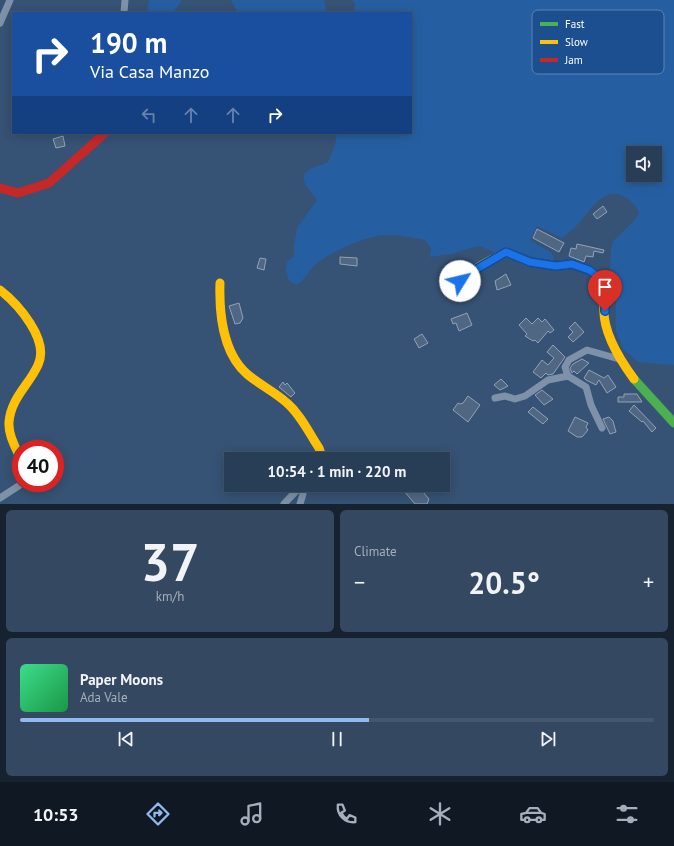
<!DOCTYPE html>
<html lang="en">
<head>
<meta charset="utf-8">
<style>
	:root { --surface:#283e57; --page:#344961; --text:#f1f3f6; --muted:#a5aeba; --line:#44576d; --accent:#90b9f0 }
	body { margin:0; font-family:"PT Sans",sans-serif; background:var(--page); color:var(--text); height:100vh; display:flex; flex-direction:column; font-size:15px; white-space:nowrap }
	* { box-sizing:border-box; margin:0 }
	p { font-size:13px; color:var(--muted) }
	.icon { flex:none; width:22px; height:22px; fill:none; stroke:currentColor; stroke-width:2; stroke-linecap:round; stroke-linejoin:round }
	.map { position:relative; height:504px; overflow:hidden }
	.drawer { display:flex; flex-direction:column; gap:6px; padding:6px; background:#162230; flex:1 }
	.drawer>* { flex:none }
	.guide { position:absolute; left:12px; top:12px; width:400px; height:122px; border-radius:0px; box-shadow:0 2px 10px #0003,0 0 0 1px var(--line); background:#1a4fa0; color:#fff; overflow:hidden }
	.fabs { position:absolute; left:626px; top:146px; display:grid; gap:8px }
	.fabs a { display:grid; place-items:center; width:36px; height:36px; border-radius:0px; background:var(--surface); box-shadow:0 2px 10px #0003,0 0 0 1px var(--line); font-size:20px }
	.speed { position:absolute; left:12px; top:440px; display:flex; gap:8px; font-size:20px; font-weight:700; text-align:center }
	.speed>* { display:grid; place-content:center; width:52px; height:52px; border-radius:50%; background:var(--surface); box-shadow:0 2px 10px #0003,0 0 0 1px var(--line); line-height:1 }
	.speed .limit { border:6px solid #d22; background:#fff; color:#111 }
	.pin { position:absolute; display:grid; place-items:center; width:34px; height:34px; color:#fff; margin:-41px -17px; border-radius:50% 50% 50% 0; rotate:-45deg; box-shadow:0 0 4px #0007 }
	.pin .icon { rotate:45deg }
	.me { position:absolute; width:44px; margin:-22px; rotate:54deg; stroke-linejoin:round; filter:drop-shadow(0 0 3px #0008) }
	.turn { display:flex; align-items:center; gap:14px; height:84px; padding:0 12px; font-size:18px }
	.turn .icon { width:52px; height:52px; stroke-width:2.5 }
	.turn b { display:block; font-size:28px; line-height:34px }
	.lanes { display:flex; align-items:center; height:38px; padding:0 12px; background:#0003; justify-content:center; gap:20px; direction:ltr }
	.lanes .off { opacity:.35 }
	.big { font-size:30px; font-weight:700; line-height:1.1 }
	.drawer .card { flex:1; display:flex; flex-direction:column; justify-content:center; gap:6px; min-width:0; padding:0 14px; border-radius:6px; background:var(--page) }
	.drawer .dial { align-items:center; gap:0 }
	.dial b { font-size:52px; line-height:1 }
	.song { display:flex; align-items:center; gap:12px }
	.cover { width:48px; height:48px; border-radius:6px; background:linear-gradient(135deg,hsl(150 70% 55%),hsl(140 70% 35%)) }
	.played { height:4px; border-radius:2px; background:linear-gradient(90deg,var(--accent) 55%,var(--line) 55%) }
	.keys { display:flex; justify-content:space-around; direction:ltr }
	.heat { display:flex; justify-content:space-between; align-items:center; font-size:22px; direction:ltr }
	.drawer .tiles { flex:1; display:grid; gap:6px; grid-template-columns:1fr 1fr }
	.card:last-child { grid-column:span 2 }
	.trip { position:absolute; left:224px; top:452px; width:226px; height:40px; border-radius:0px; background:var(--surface); box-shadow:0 2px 10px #0003,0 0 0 1px var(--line); font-weight:700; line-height:40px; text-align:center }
	.tab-bar { display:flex; height:64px; justify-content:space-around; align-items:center; background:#101923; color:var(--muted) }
	.tab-bar .icon { width:28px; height:28px }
	.tab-bar .on { color:var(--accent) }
	.tab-bar b { font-size:18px; color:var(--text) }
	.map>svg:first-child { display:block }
	.green { fill:#265fa1; fill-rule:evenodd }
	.building { fill:#506783; stroke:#92a2b6 }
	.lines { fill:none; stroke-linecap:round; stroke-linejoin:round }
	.street { stroke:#7d92a8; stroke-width:7 }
	.fast { stroke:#4caf50; stroke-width:9 }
	.slow { stroke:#ffc107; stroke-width:9 }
	.jam { stroke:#c62828; stroke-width:9 }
	.route-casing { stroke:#114b97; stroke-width:10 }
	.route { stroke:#1a73e8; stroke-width:7 }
	.key { fill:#1b4f8f; stroke:#5f84b1; stroke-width:1 }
	.key-label { font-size:11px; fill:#fff }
</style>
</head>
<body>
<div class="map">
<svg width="674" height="504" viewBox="0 0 674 504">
	<rect width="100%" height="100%" fill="#365274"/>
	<g class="green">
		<path d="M149 0H182L173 13H147Z"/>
		<path d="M231 0H324L326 10 324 13H238Z"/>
		<path d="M352 0H674V365L638 362 623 349 616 331V292L610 269 611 251 613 241 634 221 639 213C635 205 632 201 625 197 602 184 589 214 576 226 572 231 566 234 562 238L537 226 530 240 552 253 554 260C533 262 515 244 494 252L480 246 470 248 452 254 430 257 431 248 425 240C413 238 400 235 388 235 369 234 332 252 317 263 309 269 307 278 297 285L289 281 286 271 287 262 294 256V246L297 228 317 200 305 184 303 175 310 169 328 162 335 145 337 133H411V13H354L355 4ZM633 153H655V175H633Z"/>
	</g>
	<g class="building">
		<path d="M63 136 65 146 56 148 53 139Z"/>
		<path d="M603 206 607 212 597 219 593 214Z"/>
		<path d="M537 229 564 243 559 252 533 238Z"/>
		<path d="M577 244 604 250 603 253 594 251 593 257 586 256 584 262 569 256 571 248 576 249Z"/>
		<path d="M340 257 357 258V266L340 264Z"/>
		<path d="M260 258 266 259 264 270 257 268Z"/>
		<path d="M506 274 511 285 497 290 495 281Z"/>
		<path d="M599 285 604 289 601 295 595 292Z"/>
		<path d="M239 303 243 318 240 323 235 324 229 306Z"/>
		<path d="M467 313 472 325 459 331 456 323 453 324 451 319Z"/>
		<path d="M526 318 532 324 538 318 542 322 545 319 554 330 550 333 548 331 538 343 535 340 533 341 525 336 527 334 519 325Z"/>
		<path d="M575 322 584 332 573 342 568 337 573 332 569 328Z"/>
		<path d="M422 334 428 343 419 348 414 339Z"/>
		<path d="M553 345 565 357 553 374 548 375 546 373 541 378 533 372 542 360 548 365 554 358 547 352Z"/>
		<path d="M582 359 589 363 577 374 574 371 572 373 570 368 573 364Z"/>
		<path d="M589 370 604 378 608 375 616 387 607 393 599 380 596 385 586 380 584 378Z"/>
		<path d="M501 379 508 386 500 390 494 385Z"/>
		<path d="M283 382 285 385 287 383 295 393 291 397 279 387Z"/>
		<path d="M542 390 553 399 544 405 535 395Z"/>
		<path d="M624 394H637L642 402H618V397H624Z"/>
		<path d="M468 396 480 405 468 422 453 410 458 403 460 404 463 403Z"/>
		<path d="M634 405 656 428 652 432 643 421 642 422 629 411Z"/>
		<path d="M533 407 548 419 543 424 528 412Z"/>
		<path d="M575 417 588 423 586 427 588 430 582 437H577L568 431Z"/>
		<path d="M609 417 613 421 616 432 610 434 603 419Z"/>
		<path d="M399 485H417L429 499 427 504H415Z"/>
	</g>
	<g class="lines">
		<g class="street">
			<path d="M124 13 125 0"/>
			<path d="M0 23 10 0"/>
			<path d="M568 376 565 367 569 360 587 350 619 359"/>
			<path d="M495 398 505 396 515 399 525 396 548 380 568 376 586 387 591 405 602 428"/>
			<path d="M0 498 23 483"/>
			<path d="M284 504 298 489 302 490 306 485"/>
			<path d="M300 504 303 494 302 490"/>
		</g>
		<path class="fast" d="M634 379 674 423"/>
		<g class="slow">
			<path d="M220 283C219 313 223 353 247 374 260 385 275 392 287 403 301 415 309 433 319 448L321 454 320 459"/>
			<path d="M457 289C467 270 488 262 506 252L530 262 556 266 572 264 589 270 612 286C610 293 605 298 604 306 602 331 620 360 634 379"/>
			<path d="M0 290C18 304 50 340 38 365 29 385 11 398 9 422 8 435 16 448 21 460"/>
		</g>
		<path class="jam" d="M0 188 18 193 49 183 105 133"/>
	</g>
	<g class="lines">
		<defs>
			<path id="route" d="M460 281 475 270 506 252 530 262 556 266 572 264 589 270 612 286C611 295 604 301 605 311"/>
		</defs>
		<use href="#route" class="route-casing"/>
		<use href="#route" class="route"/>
	</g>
	<rect x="532" y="10" width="132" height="64" rx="6" class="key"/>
	<rect x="540" y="22" width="18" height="4" fill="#4caf50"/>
	<rect x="540" y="40" width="18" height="4" fill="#ffc107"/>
	<rect x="540" y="58" width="18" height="4" fill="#c62828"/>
	<g class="key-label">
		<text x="565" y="28">Fast</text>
		<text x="565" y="46">Slow</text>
		<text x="565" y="64">Jam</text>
	</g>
</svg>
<div class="fabs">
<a><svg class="icon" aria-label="sound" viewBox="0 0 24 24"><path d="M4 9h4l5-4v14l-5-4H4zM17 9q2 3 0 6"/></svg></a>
</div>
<div class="speed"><div class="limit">40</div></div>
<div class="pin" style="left:605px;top:311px;background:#d93025"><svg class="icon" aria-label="arrive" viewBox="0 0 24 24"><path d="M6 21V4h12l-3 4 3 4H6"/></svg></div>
<svg class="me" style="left:460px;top:281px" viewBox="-20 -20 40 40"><circle r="19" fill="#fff"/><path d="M0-13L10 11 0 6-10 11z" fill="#1a73e8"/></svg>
<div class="trip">10:54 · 1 min · 220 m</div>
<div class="guide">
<div class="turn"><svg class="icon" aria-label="right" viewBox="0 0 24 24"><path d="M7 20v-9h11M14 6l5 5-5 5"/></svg><div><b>190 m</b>Via Casa Manzo</div></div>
<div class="lanes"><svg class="icon off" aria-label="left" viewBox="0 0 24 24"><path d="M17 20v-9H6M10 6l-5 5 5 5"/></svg><svg class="icon off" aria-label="ahead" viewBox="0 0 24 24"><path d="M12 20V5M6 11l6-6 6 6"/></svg><svg class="icon off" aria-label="ahead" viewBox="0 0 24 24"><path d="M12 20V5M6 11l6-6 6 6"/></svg><svg class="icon" aria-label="right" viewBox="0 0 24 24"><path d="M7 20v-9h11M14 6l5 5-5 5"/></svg></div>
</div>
</div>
<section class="drawer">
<div class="tiles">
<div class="card dial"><b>37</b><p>km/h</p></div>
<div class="card"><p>Climate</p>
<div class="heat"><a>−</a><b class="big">20.5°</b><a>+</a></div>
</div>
<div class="card">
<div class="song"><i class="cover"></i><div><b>Paper Moons</b><p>Ada Vale</p></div></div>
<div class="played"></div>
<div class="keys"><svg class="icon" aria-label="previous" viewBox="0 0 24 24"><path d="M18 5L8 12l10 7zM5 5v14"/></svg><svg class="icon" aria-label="pause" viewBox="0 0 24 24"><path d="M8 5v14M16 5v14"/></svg><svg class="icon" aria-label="next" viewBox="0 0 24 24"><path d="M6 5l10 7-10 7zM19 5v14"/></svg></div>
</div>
</div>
</section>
<nav class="tab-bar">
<b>10:53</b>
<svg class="icon on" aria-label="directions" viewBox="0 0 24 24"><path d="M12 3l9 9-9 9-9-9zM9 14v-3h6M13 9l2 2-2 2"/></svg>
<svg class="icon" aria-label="music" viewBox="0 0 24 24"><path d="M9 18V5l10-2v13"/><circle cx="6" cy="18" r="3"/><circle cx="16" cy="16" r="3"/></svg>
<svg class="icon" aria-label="phone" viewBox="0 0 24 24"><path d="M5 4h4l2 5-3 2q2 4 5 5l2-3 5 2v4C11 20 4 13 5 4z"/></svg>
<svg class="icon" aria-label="climate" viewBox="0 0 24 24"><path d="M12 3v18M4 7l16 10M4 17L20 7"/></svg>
<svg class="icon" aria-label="car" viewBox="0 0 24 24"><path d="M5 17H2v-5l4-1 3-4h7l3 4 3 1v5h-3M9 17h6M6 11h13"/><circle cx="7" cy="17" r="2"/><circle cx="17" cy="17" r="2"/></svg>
<svg class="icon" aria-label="filters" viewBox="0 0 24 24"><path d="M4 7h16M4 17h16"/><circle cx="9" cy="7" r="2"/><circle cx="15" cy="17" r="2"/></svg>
</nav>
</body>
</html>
